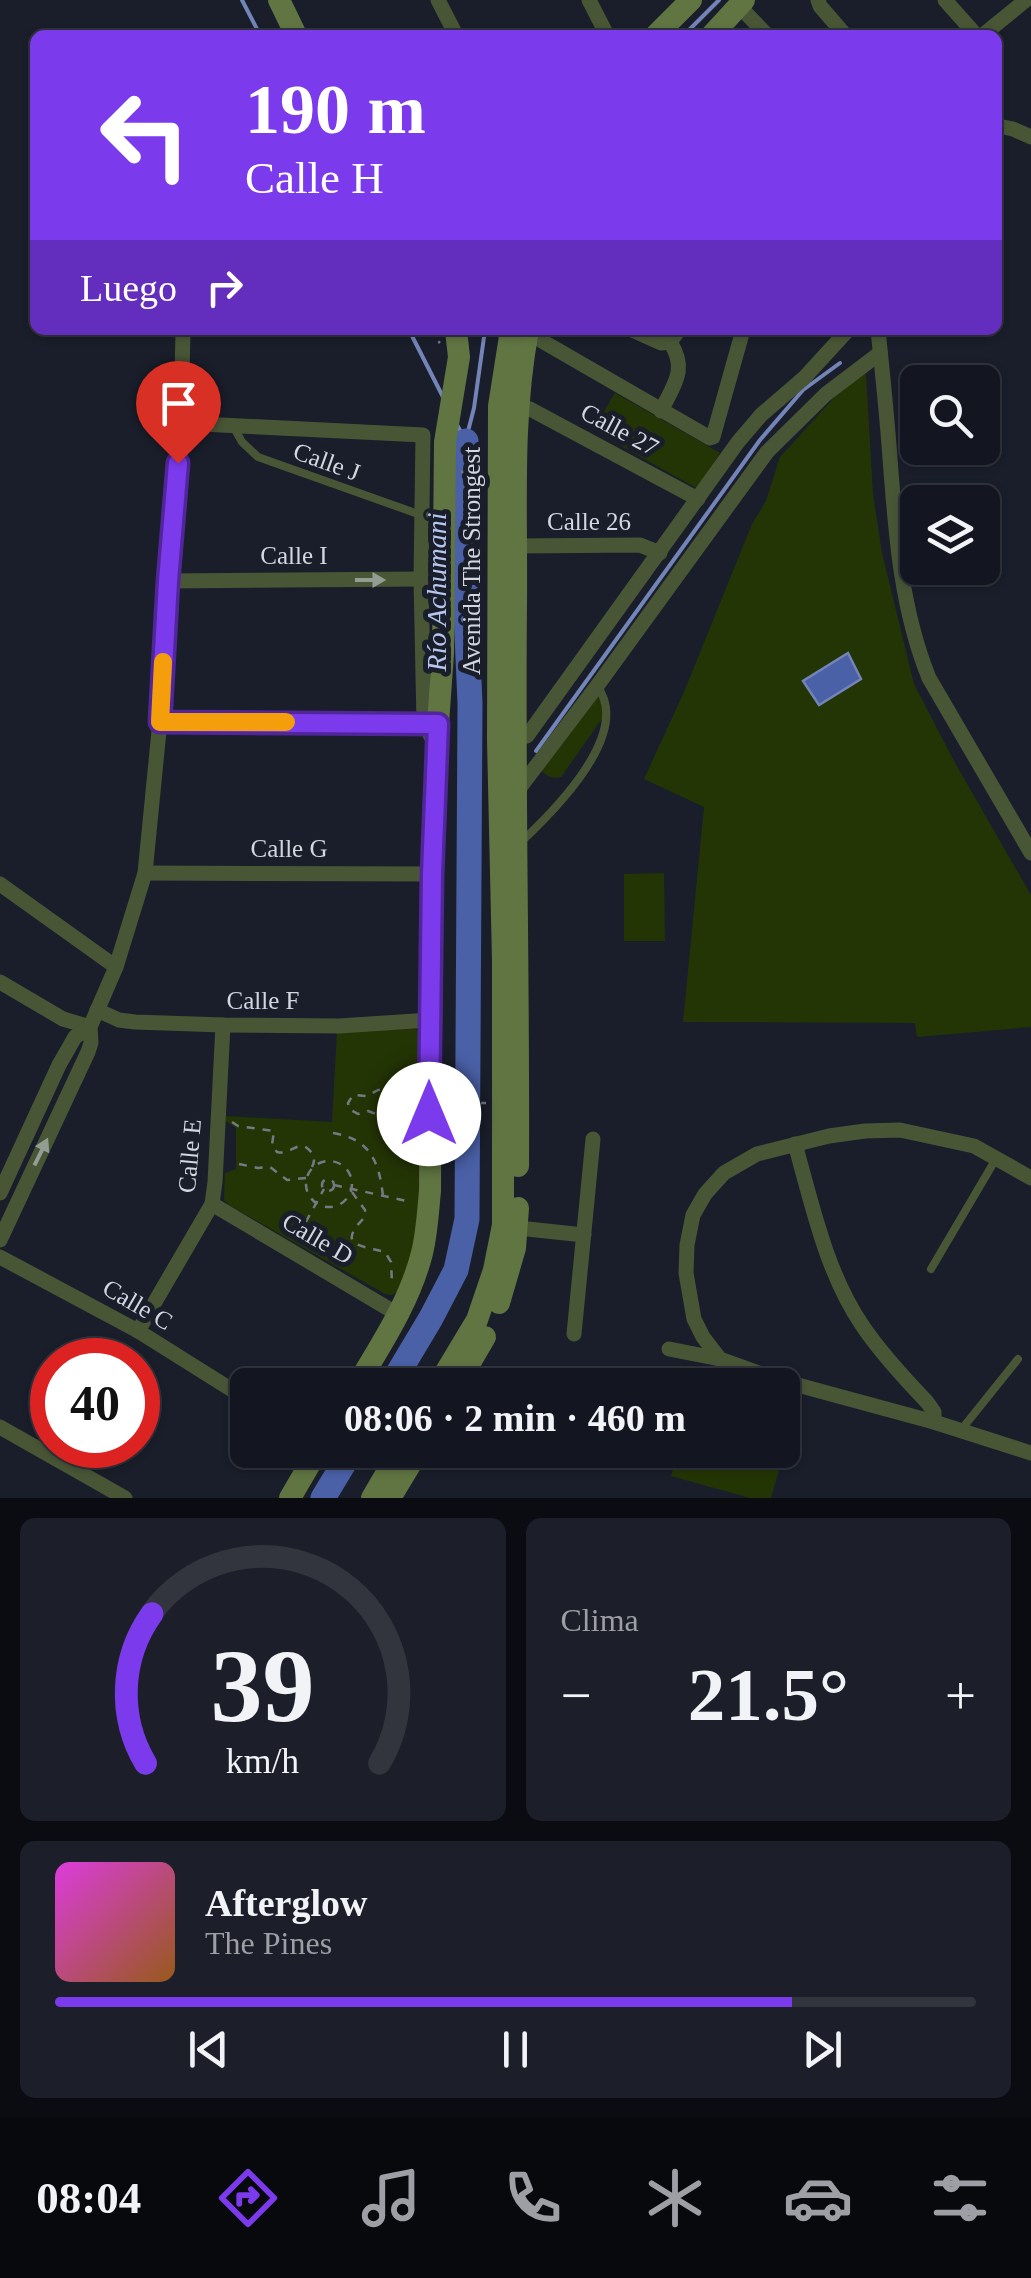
<!DOCTYPE html>
<html lang="es">
<head>
<meta charset="utf-8">
<style>
	:root { --surface:#131620; --page:#1c1f29; --text:#f1f3f6; --muted:#9d9fa5; --line:#32353e; --accent:#7c3aed }
	body { margin:0; font-family:"Times New Roman",serif; background:var(--page); color:var(--text); height:100vh; display:flex; flex-direction:column; font-size:38px; white-space:nowrap }
	* { box-sizing:border-box; margin:0 }
	p { font-size:32px; color:var(--muted) }
	.icon { flex:none; width:55px; height:55px; fill:none; stroke:currentColor; stroke-width:2; stroke-linecap:round; stroke-linejoin:round }
	.map { position:relative; height:1498px; overflow:hidden }
	.panel { display:flex; flex-direction:column; gap:20px; padding:20px; background:#0a0c12; flex:1 }
	.panel>* { flex:none }
	.top-card { position:absolute; left:30px; top:30px; width:972px; height:305px; border-radius:15px; box-shadow:0 2px 8px #0004,0 0 0 2px var(--line); background:#7c3aed; color:#fff; overflow:hidden }
	.tools { position:absolute; left:900px; top:365px; display:grid; gap:20px }
	.tools a { display:grid; place-items:center; width:100px; height:100px; border-radius:15px; background:var(--surface); box-shadow:0 2px 8px #0004,0 0 0 2px var(--line); font-size:50px }
	.speed { position:absolute; left:30px; top:1338px; display:flex; gap:20px; font-size:50px; font-weight:700; text-align:center }
	.speed>* { display:grid; place-content:center; width:130px; height:130px; border-radius:50%; background:var(--surface); box-shadow:0 2px 8px #0004,0 0 0 2px var(--line); line-height:1 }
	.speed .limit { border:15px solid #d22; background:#fff; color:#111 }
	.pin { position:absolute; display:grid; place-items:center; width:85px; height:85px; color:#fff; margin:-102px -42px; border-radius:50% 50% 50% 0; rotate:-45deg; box-shadow:0 0 10px #0007 }
	.pin .icon { rotate:45deg }
	.me { position:absolute; width:110px; margin:-55px; rotate:0deg; stroke-linejoin:round; filter:drop-shadow(0 0 8px #0008) }
	.turn { display:flex; align-items:center; gap:35px; height:210px; padding:0 50px; font-size:45px }
	.turn .icon { width:130px; height:130px; stroke-width:2.5 }
	.turn b { display:block; font-size:70px; line-height:85px }
	.then { display:flex; align-items:center; height:95px; padding:0 50px; background:#0003; gap:20px; font-size:38px }
	.big { font-size:75px; font-weight:700; line-height:1.1 }
	.panel .widget { flex:1; display:flex; flex-direction:column; justify-content:center; gap:15px; min-width:0; padding:0 35px; border-radius:15px; background:var(--page) }
	.panel .dial { align-items:center; gap:0 }
	.dial svg { height:260px; overflow:visible; fill:none; stroke:var(--line); stroke-width:7; stroke-linecap:round; text-anchor:middle }
	.dial text { fill:var(--text); stroke:none }
	.song { display:flex; align-items:center; gap:30px }
	.cover { width:120px; height:120px; border-radius:15px; background:linear-gradient(135deg,hsl(300 70% 55%),hsl(30 70% 35%)) }
	.played { height:10px; border-radius:5px; background:linear-gradient(90deg,var(--accent) 80%,var(--line) 80%) }
	.keys { display:flex; justify-content:space-around; direction:ltr }
	.heat { display:flex; justify-content:space-between; align-items:center; font-size:55px; direction:ltr }
	.panel .tiles { flex:1; display:grid; gap:20px; grid-template-columns:1fr 1fr }
	.widget:last-child { grid-column:span 2 }
	.trip { position:absolute; left:230px; top:1368px; width:570px; height:100px; border-radius:15px; background:var(--surface); box-shadow:0 2px 8px #0004,0 0 0 2px var(--line); font-weight:700; line-height:100px; text-align:center }
	.tab-bar { display:flex; height:160px; justify-content:space-around; align-items:center; background:#08090d; color:var(--muted) }
	.tab-bar .icon { width:70px; height:70px }
	.tab-bar .active { color:var(--accent) }
	.tab-bar b { font-size:45px; color:var(--text) }
	.map>svg:first-child { display:block }
	.green { fill:#243505 }
	.water { fill:#4a60a7; stroke:#7384b8; stroke-width:2.5 }
	.lines { fill:none; stroke-linecap:round; stroke-linejoin:round }
	.stream { stroke:#7384b8; stroke-width:4 }
	.river { stroke:#4a60a7; stroke-width:25 }
	.path { stroke:#747983; stroke-width:2.5; stroke-dasharray:8 8; stroke-linecap:butt }
	.lane { stroke:#485636; stroke-width:8 }
	.street { stroke:#485636; stroke-width:15 }
	.secondary { stroke:#607542; stroke-width:22 }
	.oneway { fill:#949d94 }
	.route-casing { stroke:#51269a; stroke-width:25 }
	.route { stroke:#7c3aed; stroke-width:18 }
	.slow { stroke:#f59e0b; stroke-width:18 }
	.labels { text-anchor:middle; stroke-width:10; stroke-linejoin:round; paint-order:stroke }
	.street-label { font-size:25px; fill:#d3d7e0; stroke:#191e2a }
	.water-label { font-size:28px; font-style:italic; fill:#b7c6ee; stroke:#191e2a }
</style>
</head>
<body>
<div class="map">
<svg width="1031" height="1498" viewBox="0 0 1031 1498">
	<rect width="100%" height="100%" fill="#191e2a"/>
	<g class="green">
		<path d="M866 374 873 494 882 553 914 684 955 763 1031 895V1027L917 1037 915 1023 683 1022 704 807 644 779 684 692 752 524 766 501 780 457 854 376Z"/>
		<path d="M615 393 720 453 698 489 593 430Z"/>
		<path d="M598 692 606 713 561 777C552 779 547 777 541 769Z"/>
		<path d="M664 873 665 941H624V874Z"/>
		<path d="M415 1029 419 1032V1219L411 1259 398 1291 392 1295 385 1294 229 1205 224 1200 225 1173 236 1169V1128L226 1121V1116L332 1122 337 1031Z"/>
		<path d="M783 1448 785 1449 771 1498H750L671 1476 679 1450Z"/>
	</g>
	<path class="water" d="M848 653 861 679 819 705 803 681Z"/>
	<g class="lines">
		<g class="stream">
			<path d="M242 0 260 35"/>
			<path d="M684 35 719 0"/>
			<path d="M409 330 443 397"/>
			<path d="M456 423 466 441"/>
			<path d="M466 439 474 408 485 330"/>
			<path d="M536 751 760 440 803 390 840 363"/>
		</g>
		<g class="river">
			<path d="M391 1385 431 1318 456 1270 467 1219 470 703 466 613V441"/>
			<path d="M323 1498 352 1450"/>
		</g>
		<g class="path">
			<path d="M427 330 440 343"/>
			<path d="M461 472H483"/>
			<path d="M388 1089 397 1098C397 1122 383 1117 368 1111L358 1114 349 1109 348 1103 353 1095 367 1096 378 1090Z"/>
			<path d="M400 1098 408 1096 411 1089"/>
			<path d="M449 1103H486"/>
			<path d="M399 1106 413 1114"/>
			<path d="M232 1122 238 1126 274 1131 272 1145 277 1152C288 1155 294 1145 304 1146 312 1151 317 1158 312 1167"/>
			<path d="M333 1133C370 1139 379 1161 383 1196"/>
			<circle cx="329" cy="1184" r="23"/>
			<path d="M239 1164 258 1168 270 1167 287 1180 306 1178"/>
			<circle cx="328" cy="1185" r="6"/>
			<path d="M334 1185 411 1202"/>
			<path d="M352 1192 365 1210V1217C336 1246 360 1245 385 1252L391 1262 392 1283"/>
			<path d="M298 1236 324 1189"/>
		</g>
		<g class="lane">
			<path d="M233 426 242 442 258 457 421 515"/>
			<path d="M521 842C553 812 633 733 597 686"/>
			<path d="M931 1269 997 1157"/>
			<path d="M961 1430 1018 1359"/>
		</g>
		<g class="street">
			<path d="M438 0 456 35"/>
			<path d="M589 0 607 35"/>
			<path d="M818 0 820 6 845 35"/>
			<path d="M945 0 976 35"/>
			<path d="M739 6 767 35"/>
			<path d="M983 35 1026 0"/>
			<path d="M998 126 1013 129 1031 137"/>
			<path d="M632 330 661 343 670 342 679 330"/>
			<path d="M878 330C882 368 886 406 889 445 895 523 899 604 929 678L1031 853"/>
			<path d="M542 341 710 438 713 437 743 330"/>
			<path d="M517 407 530 409 698 499"/>
			<path d="M661 411C674 384 688 370 670 342"/>
			<path d="M181 423 423 435 421 579 424 723 436 746"/>
			<path d="M517 546 640 545 660 553"/>
			<path d="M168 581 421 579"/>
			<path d="M160 721 431 724"/>
			<path d="M511 740 527 736 738 442 761 415 804 378 848 330"/>
			<path d="M515 794 597 686 767 452 826 394 880 353"/>
			<path d="M145 873 432 874"/>
			<path d="M0 884 116 967"/>
			<path d="M0 982 63 1019 90 1027"/>
			<path d="M97 1010 119 1020 135 1022 223 1025 339 1026 430 1020"/>
			<path d="M795 1144C812 1204 826 1272 862 1325 880 1352 904 1378 927 1402L934 1412V1422"/>
			<path d="M1031 1178 974 1146 900 1130 865 1131 829 1136 757 1154 724 1173 705 1194 693 1215 687 1245 686 1273 694 1319 703 1337 720 1359 772 1378 934 1422 1031 1453"/>
			<path d="M0 1193 59 1065 75 1037 90 1027"/>
			<path d="M212 1204 399 1315"/>
			<path d="M518 1228 584 1235"/>
			<path d="M0 1240 88 1052 91 1043 90 1027 116 967 145 873 160 721 168 581 181 423 183 330"/>
			<path d="M0 1257 138 1331 248 1400"/>
			<path d="M138 1331 212 1204 215 1182 223 1025"/>
			<path d="M574 1334 593 1139"/>
			<path d="M669 1349 720 1359"/>
			<path d="M0 1427 125 1498"/>
			<path d="M568 1450 576 1454"/>
		</g>
		<g class="secondary">
			<path d="M279 0 296 35"/>
			<path d="M656 35 691 0"/>
			<path d="M712 35 744 0"/>
			<path d="M518 1166C519 978 514 791 516 603 517 512 511 420 528 330"/>
			<path d="M499 1303 515 1248 518 1208"/>
			<path d="M357 1385C382 1343 410 1301 422 1253 427 1233 428 1211 430 1191L432 874 438 724 443 653 445 442 459 357 456 330"/>
			<path d="M438 1385 477 1320 494 1270 503 1225V961L498 740 499 406 511 330"/>
			<path d="M457 1385 485 1337"/>
			<path d="M290 1498 318 1450"/>
			<path d="M372 1498 400 1450"/>
			<path d="M390 1498 419 1450"/>
		</g>
	</g>
	<defs><path id="oneway-solid" d="M-6-.8H1V-3.2L6.5 0L1 3.2V.8H-6Z" transform="scale(2.5)"/></defs>
	<g class="oneway">
		<use href="#oneway-solid" transform="translate(370 580)"/>
		<use href="#oneway-solid" transform="translate(41 1152) rotate(-64)"/>
	</g>
	<g class="lines">
		<defs>
			<path id="route" d="M178 463 168 581 160 722 438 724 432 874 429 1114"/>
		</defs>
		<use href="#route" class="route-casing"/>
		<use href="#route" class="route"/>
		<path class="slow" d="M163 662 160 722H286"/>
	</g>
	<g class="labels">
		<g class="street-label">
			<text transform="translate(620 429) rotate(28)" y="9">Calle 27</text>
			<text transform="translate(327 461) rotate(20)" y="9">Calle J</text>
			<text x="589" y="530">Calle 26</text>
			<text x="294" y="564">Calle I</text>
			<text transform="translate(471 561) rotate(-90)" y="9">Avenida The Strongest</text>
			<text x="289" y="857">Calle G</text>
			<text x="263" y="1009">Calle F</text>
			<text transform="translate(189 1156) rotate(-85)" y="9">Calle E</text>
			<text transform="translate(318 1238) rotate(30)" y="9">Calle D</text>
			<text transform="translate(138 1304) rotate(30)" y="9">Calle C</text>
		</g>
		<g class="water-label">
			<text transform="translate(436 592) rotate(-90)" y="10">Río Achumani</text>
		</g>
	</g>
</svg>
<div class="tools">
<a><svg class="icon" aria-label="search" viewBox="0 0 24 24"><circle cx="10" cy="10" r="6"/><path d="M15 15l6 6"/></svg></a>
<a><svg class="icon" aria-label="layers" viewBox="0 0 24 24"><path d="M12 4l9 5-9 5-9-5zM3 14l9 5 9-5"/></svg></a>
</div>
<div class="speed"><div class="limit">40</div></div>
<div class="pin" style="left:178px;top:463px;background:#d93025"><svg class="icon" aria-label="arrive" viewBox="0 0 24 24"><path d="M6 21V4h12l-3 4 3 4H6"/></svg></div>
<svg class="me" style="left:429px;top:1114px" viewBox="-20 -20 40 40"><circle r="19" fill="#fff"/><path d="M0-13L10 11 0 6-10 11z" fill="#7c3aed"/></svg>
<div class="trip">08:06 · 2 min · 460 m</div>
<div class="top-card">
<div class="turn"><svg class="icon" aria-label="left" viewBox="0 0 24 24"><path d="M17 20v-9H6M10 6l-5 5 5 5"/></svg><div><b>190 m</b>Calle H</div></div>
<div class="then">Luego<svg class="icon" aria-label="right" viewBox="0 0 24 24"><path d="M7 20v-9h11M14 6l5 5-5 5"/></svg></div>
</div>
</div>
<section class="panel">
<div class="tiles">
<div class="widget dial"><svg viewBox="0 0 100 80">
<path d="M14 69A42 42 0 1 1 86 69"/>
<path d="M14 69A42 42 0 0 1 16 23" stroke="#7c3aed"/>
<text x="50" y="56" font-size="32" font-weight="700">39</text>
<text x="50" y="72" font-size="11">km/h</text>
</svg></div>
<div class="widget"><p>Clima</p>
<div class="heat"><a>−</a><b class="big">21.5°</b><a>+</a></div>
</div>
<div class="widget">
<div class="song"><i class="cover"></i><div><b>Afterglow</b><p>The Pines</p></div></div>
<div class="played"></div>
<div class="keys"><svg class="icon" aria-label="previous" viewBox="0 0 24 24"><path d="M18 5L8 12l10 7zM5 5v14"/></svg><svg class="icon" aria-label="pause" viewBox="0 0 24 24"><path d="M8 5v14M16 5v14"/></svg><svg class="icon" aria-label="next" viewBox="0 0 24 24"><path d="M6 5l10 7-10 7zM19 5v14"/></svg></div>
</div>
</div>
</section>
<nav class="tab-bar">
<b>08:04</b>
<svg class="icon active" aria-label="directions" viewBox="0 0 24 24"><path d="M12 3l9 9-9 9-9-9zM9 14v-3h6M13 9l2 2-2 2"/></svg>
<svg class="icon" aria-label="music" viewBox="0 0 24 24"><path d="M9 18V5l10-2v13"/><circle cx="6" cy="18" r="3"/><circle cx="16" cy="16" r="3"/></svg>
<svg class="icon" aria-label="phone" viewBox="0 0 24 24"><path d="M5 4h4l2 5-3 2q2 4 5 5l2-3 5 2v4C11 20 4 13 5 4z"/></svg>
<svg class="icon" aria-label="climate" viewBox="0 0 24 24"><path d="M12 3v18M4 7l16 10M4 17L20 7"/></svg>
<svg class="icon" aria-label="car" viewBox="0 0 24 24"><path d="M5 17H2v-5l4-1 3-4h7l3 4 3 1v5h-3M9 17h6M6 11h13"/><circle cx="7" cy="17" r="2"/><circle cx="17" cy="17" r="2"/></svg>
<svg class="icon" aria-label="filters" viewBox="0 0 24 24"><path d="M4 7h16M4 17h16"/><circle cx="9" cy="7" r="2"/><circle cx="15" cy="17" r="2"/></svg>
</nav>
</body>
</html>
